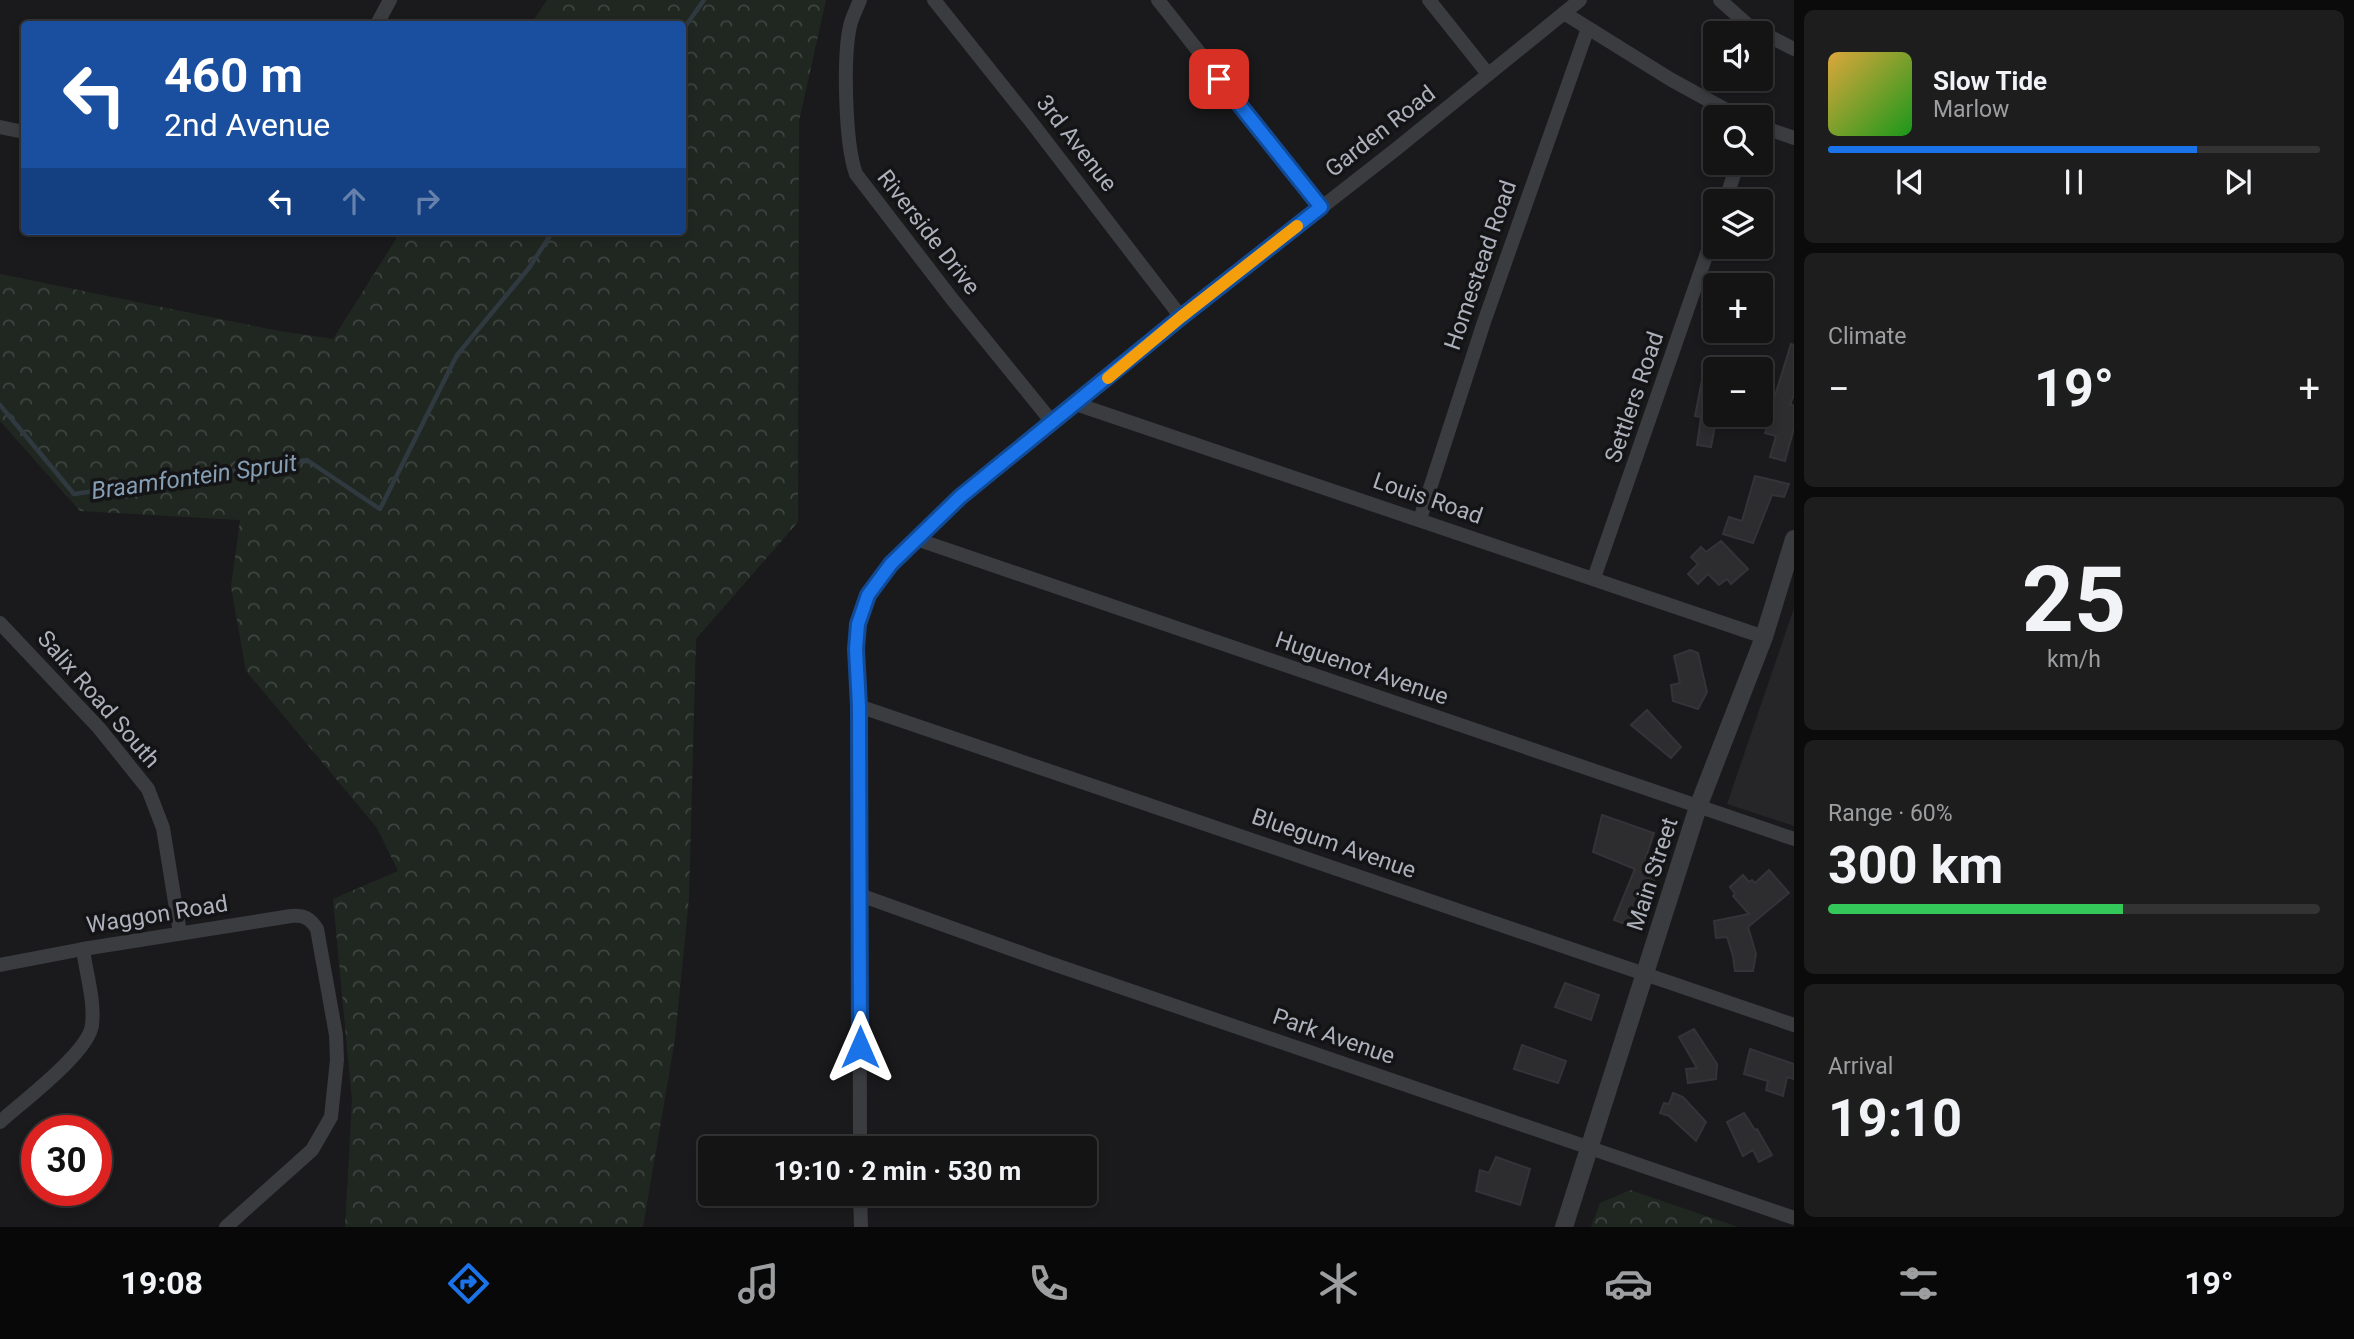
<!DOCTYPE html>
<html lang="en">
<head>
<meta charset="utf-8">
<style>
	:root { --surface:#141415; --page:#1d1d1e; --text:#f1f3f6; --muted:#9d9ea0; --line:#333334; --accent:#1a73e8 }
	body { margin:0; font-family:Roboto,sans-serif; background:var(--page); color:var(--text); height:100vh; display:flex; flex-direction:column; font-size:26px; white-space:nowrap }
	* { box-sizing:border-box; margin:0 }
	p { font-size:23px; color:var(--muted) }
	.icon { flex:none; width:38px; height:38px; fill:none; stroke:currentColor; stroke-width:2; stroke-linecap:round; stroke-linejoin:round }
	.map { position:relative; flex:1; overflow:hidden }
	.side { display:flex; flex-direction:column; gap:10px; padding:10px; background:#0b0b0c; width:560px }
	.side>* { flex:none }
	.banner { position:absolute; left:21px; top:21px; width:665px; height:214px; border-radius:7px; box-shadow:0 4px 10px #0003,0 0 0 2px var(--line); background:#1a4fa0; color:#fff; overflow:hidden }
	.tools { position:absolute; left:1703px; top:21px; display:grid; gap:14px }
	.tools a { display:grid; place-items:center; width:70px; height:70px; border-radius:7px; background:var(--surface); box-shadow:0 4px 10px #0003,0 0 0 2px var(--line); font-size:35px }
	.speed { position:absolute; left:21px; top:1115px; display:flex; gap:14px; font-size:35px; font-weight:700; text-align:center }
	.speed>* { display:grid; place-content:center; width:91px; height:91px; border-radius:50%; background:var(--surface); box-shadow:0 4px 10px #0003,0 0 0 2px var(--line); line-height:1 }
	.speed .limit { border:10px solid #d22; background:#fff; color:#111 }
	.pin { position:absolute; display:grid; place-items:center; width:60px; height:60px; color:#fff; margin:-30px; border-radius:14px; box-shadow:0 4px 10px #0006 }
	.me { position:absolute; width:77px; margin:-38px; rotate:0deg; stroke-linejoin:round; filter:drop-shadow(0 0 5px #0008) }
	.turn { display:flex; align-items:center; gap:24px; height:147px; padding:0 28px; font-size:32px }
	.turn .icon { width:91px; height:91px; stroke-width:2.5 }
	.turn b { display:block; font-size:49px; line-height:60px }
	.lanes { display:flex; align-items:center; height:66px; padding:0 28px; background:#0003; justify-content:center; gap:35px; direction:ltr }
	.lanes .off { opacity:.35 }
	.big { font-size:52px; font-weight:700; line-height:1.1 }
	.side .card { flex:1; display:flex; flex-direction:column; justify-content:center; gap:10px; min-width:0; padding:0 24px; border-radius:10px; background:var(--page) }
	.side .dial { align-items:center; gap:0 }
	.dial b { font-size:91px; line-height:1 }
	.song { display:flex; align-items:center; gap:21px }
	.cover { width:84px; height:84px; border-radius:10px; background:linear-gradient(135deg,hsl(40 70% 55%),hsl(120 70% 35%)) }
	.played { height:7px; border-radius:4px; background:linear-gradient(90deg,var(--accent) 75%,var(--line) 75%) }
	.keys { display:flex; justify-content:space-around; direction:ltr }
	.heat { display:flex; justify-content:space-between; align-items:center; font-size:38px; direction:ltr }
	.charge { height:10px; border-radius:5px; background:linear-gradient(90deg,#34c759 60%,var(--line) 0) }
	.trip { position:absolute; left:698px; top:1136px; width:399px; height:70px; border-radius:7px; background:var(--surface); box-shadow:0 4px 10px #0003,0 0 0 2px var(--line); font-weight:700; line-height:70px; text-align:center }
	.tab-bar { display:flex; height:112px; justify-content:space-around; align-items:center; background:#080808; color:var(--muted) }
	.tab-bar .icon { width:49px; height:49px }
	.tab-bar .current { color:var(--accent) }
	.tab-bar b { font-size:32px; color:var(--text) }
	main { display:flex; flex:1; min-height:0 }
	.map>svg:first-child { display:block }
	.built { fill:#262629 }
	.park { fill:url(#park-crowns) }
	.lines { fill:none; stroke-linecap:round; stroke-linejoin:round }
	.stream { stroke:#30393f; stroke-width:4.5 }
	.building { fill:#2d2d30; stroke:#343438; stroke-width:2 }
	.minor { stroke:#3b3c40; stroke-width:14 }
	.tertiary { stroke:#3b3c40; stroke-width:18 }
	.route-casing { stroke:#114b97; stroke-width:18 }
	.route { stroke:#1a73e8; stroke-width:12 }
	.slow { stroke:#f59e0b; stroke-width:12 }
	.labels { text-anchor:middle; stroke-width:7; stroke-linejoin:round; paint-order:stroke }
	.street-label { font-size:23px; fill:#adb1bb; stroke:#141417 }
	.water-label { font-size:24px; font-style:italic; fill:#869eb3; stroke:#141417 }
</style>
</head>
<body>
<main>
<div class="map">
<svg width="1794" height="1227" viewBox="0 0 1794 1227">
	<defs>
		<pattern id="park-crowns" width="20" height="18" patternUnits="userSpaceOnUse" patternTransform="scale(1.75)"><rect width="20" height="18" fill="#202721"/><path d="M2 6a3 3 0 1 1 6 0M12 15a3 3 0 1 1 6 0" fill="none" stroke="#3e443f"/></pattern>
	</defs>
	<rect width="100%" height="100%" fill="#1a1a1c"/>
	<path class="built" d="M1794 608V826L1727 804Z"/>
	<g class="park">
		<path d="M547 0H826L799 121 798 522 696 639 689 898 675 1039 643 1227H345L352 1100 333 899 398 871 377 828 246 671 231 587 240 520 80 511 0 421V274L274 330 333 339 401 231H682V24H531Z"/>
		<path d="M1630 1190 1738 1227H1591L1600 1203Z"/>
	</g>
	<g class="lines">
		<g class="stream">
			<path d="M682 31 704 0"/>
			<path d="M0 405 74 494 307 460 380 509 457 355 529 268 553 231"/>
		</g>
	</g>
	<g class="building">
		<path d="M1791 344 1794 345V395L1790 404 1794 406V428L1785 461 1770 457 1776 436 1765 433 1768 425 1760 423V395L1774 399Z"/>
		<path d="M1702 380 1715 382V415H1717L1711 447 1697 445 1701 417 1695 416Z"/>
		<path d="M1755 476 1789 484 1784 497 1772 495 1753 543 1723 534 1729 517 1742 521Z"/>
		<path d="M1721 541 1748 569 1731 584 1727 579 1719 585 1708 574 1698 584 1688 574 1698 564 1691 557 1701 547 1706 552Z"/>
		<path d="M1690 650 1698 653 1707 692 1698 709 1673 701 1671 685 1680 683 1674 656Z"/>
		<path d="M1647 710 1681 747 1671 758 1631 725Z"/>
		<path d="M1602 815 1654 833 1646 857 1661 862 1636 928 1614 920 1635 869 1593 852Z"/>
		<path d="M1769 870 1789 893 1748 927 1756 954 1753 971H1735L1733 956 1727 937 1716 938 1714 921 1749 914 1733 896 1735 894 1730 887 1743 875 1749 882 1752 880 1755 883Z"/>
		<path d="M1565 983 1599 995 1591 1020 1555 1007Z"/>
		<path d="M1694 1029 1717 1064 1716 1079 1688 1083 1686 1069 1697 1068 1679 1037Z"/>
		<path d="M1522 1045 1566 1061 1558 1083 1514 1069Z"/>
		<path d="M1750 1049 1794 1064V1079L1787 1077 1783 1096 1766 1090 1768 1081 1744 1074Z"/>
		<path d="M1673 1093 1683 1097 1706 1122 1696 1141 1669 1116 1660 1113 1664 1103 1669 1104Z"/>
		<path d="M1744 1113 1755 1130 1757 1129 1772 1155 1759 1162 1753 1150 1743 1156 1727 1122Z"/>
		<path d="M1496 1157 1530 1169 1520 1205 1476 1191 1480 1170 1489 1173Z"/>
	</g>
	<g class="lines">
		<g class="minor">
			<path d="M860 0C857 8 852 17 850 26 843 57 845 144 856 174L952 299 1052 422"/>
			<path d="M934 0 1029 119 1181 317"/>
			<path d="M1158 0 1321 207"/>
			<path d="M1429 0 1488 74"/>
			<path d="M1720 0 1749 26 1794 49"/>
			<path d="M1564 13 1670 79 1739 117"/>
			<path d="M377 24 390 0"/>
			<path d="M1760 126 1794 138"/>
			<path d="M0 127 24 132"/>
			<path d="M1725 201 1738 163"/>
			<path d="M1076 404 1764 637"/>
			<path d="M1420 519 1484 322 1588 28"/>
			<path d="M916 539 1794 839"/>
			<path d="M1594 578 1715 230"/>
			<path d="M0 623 99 728 148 789 163 828 180 933"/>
			<path d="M859 706 1794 1025"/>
			<path d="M860 895 1047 962 1794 1218"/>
			<path d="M0 965 83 949 291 916C304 915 310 918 317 929L336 1035 337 1060 331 1117 312 1150 226 1227"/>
			<path d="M0 1122C22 1102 89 1052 92 1025 95 1001 86 973 83 949"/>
			<path d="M860 1148 859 706 856 649 862 610 877 581 936 519 997 466 1076 404 1181 317 1395 150 1580 0"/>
			<path d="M860 1194 861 1227"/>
		</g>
		<path class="tertiary" d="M1564 1227 1698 807 1764 637 1794 539"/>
	</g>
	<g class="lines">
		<defs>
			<path id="route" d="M860 1047 859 706 856 649 858 624 868 595 891 564 960 497 1181 317 1321 207 1219 79"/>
		</defs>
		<use href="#route" class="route-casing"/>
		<use href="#route" class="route"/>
		<path class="slow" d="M1108 378 1181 317 1297 226"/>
	</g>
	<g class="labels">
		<g class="street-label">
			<text transform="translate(1380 131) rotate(-38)" y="8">Garden Road</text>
			<text transform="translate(1077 143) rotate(52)" y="8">3rd Avenue</text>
			<text transform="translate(929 232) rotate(52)" y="8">Riverside Drive</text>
			<text transform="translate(1480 265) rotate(-71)" y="8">Homestead Road</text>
			<text transform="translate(1634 397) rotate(-71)" y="8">Settlers Road</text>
			<text transform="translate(1428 498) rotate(19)" y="8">Louis Road</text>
			<text transform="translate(1362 668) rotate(19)" y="8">Huguenot Avenue</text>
			<text transform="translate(99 699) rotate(49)" y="8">Salix Road South</text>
			<text transform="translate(1334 843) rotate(19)" y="8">Bluegum Avenue</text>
			<text transform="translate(1652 874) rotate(-72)" y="8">Main Street</text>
			<text transform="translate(157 914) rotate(-9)" y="8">Waggon Road</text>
			<text transform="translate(1334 1036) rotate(19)" y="8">Park Avenue</text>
		</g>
		<g class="water-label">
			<text transform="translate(194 477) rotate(-8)" y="8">Braamfontein Spruit</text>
		</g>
	</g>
</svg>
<div class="tools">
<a><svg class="icon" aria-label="sound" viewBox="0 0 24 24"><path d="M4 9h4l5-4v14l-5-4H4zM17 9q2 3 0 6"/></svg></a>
<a><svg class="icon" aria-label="search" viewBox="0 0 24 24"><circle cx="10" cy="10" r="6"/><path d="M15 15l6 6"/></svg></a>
<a><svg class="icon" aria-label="layers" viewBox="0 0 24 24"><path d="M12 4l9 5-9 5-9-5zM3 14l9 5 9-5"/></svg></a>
<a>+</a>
<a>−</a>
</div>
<div class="speed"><div class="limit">30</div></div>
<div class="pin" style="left:1219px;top:79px;background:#d93025"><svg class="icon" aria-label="arrive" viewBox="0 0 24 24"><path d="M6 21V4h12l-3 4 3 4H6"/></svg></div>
<svg class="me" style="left:860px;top:1047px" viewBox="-20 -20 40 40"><path d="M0-17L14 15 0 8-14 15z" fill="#1a73e8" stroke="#fff" stroke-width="4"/></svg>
<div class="trip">19:10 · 2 min · 530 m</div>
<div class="banner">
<div class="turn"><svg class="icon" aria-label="left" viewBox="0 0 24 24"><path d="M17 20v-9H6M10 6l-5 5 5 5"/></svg><div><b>460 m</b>2nd Avenue</div></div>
<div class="lanes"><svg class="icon" aria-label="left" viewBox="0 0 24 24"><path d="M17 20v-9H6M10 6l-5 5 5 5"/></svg><svg class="icon off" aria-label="ahead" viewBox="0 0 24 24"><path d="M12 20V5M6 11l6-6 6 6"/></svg><svg class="icon off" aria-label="right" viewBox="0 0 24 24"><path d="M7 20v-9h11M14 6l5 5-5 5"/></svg></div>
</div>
</div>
<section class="side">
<div class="card">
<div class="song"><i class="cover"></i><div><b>Slow Tide</b><p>Marlow</p></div></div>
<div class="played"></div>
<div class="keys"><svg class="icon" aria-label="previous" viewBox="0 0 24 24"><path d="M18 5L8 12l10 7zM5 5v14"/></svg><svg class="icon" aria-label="pause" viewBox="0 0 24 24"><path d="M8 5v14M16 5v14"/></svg><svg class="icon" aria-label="next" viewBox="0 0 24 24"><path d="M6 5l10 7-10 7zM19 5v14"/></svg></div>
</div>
<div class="card"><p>Climate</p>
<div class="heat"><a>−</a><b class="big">19°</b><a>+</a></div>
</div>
<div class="card dial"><b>25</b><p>km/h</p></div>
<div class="card"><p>Range · 60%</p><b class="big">300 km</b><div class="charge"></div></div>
<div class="card"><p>Arrival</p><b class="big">19:10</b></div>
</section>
</main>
<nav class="tab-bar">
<b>19:08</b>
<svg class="icon current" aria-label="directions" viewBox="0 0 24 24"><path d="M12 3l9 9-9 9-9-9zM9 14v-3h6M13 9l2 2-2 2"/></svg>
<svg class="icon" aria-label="music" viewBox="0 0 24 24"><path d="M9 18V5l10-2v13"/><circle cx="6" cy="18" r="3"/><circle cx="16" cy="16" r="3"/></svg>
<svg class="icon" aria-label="phone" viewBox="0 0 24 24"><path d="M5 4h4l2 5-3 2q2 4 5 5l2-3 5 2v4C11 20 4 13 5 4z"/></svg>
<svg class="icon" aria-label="climate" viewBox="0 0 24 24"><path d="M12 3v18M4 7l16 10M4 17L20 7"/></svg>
<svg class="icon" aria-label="car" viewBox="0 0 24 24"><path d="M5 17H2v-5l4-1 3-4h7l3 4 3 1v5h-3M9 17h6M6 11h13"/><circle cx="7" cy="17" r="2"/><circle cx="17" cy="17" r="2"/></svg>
<svg class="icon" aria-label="filters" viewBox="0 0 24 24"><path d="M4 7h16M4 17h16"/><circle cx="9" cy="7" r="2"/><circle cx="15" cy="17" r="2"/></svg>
<b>19°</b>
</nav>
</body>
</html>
